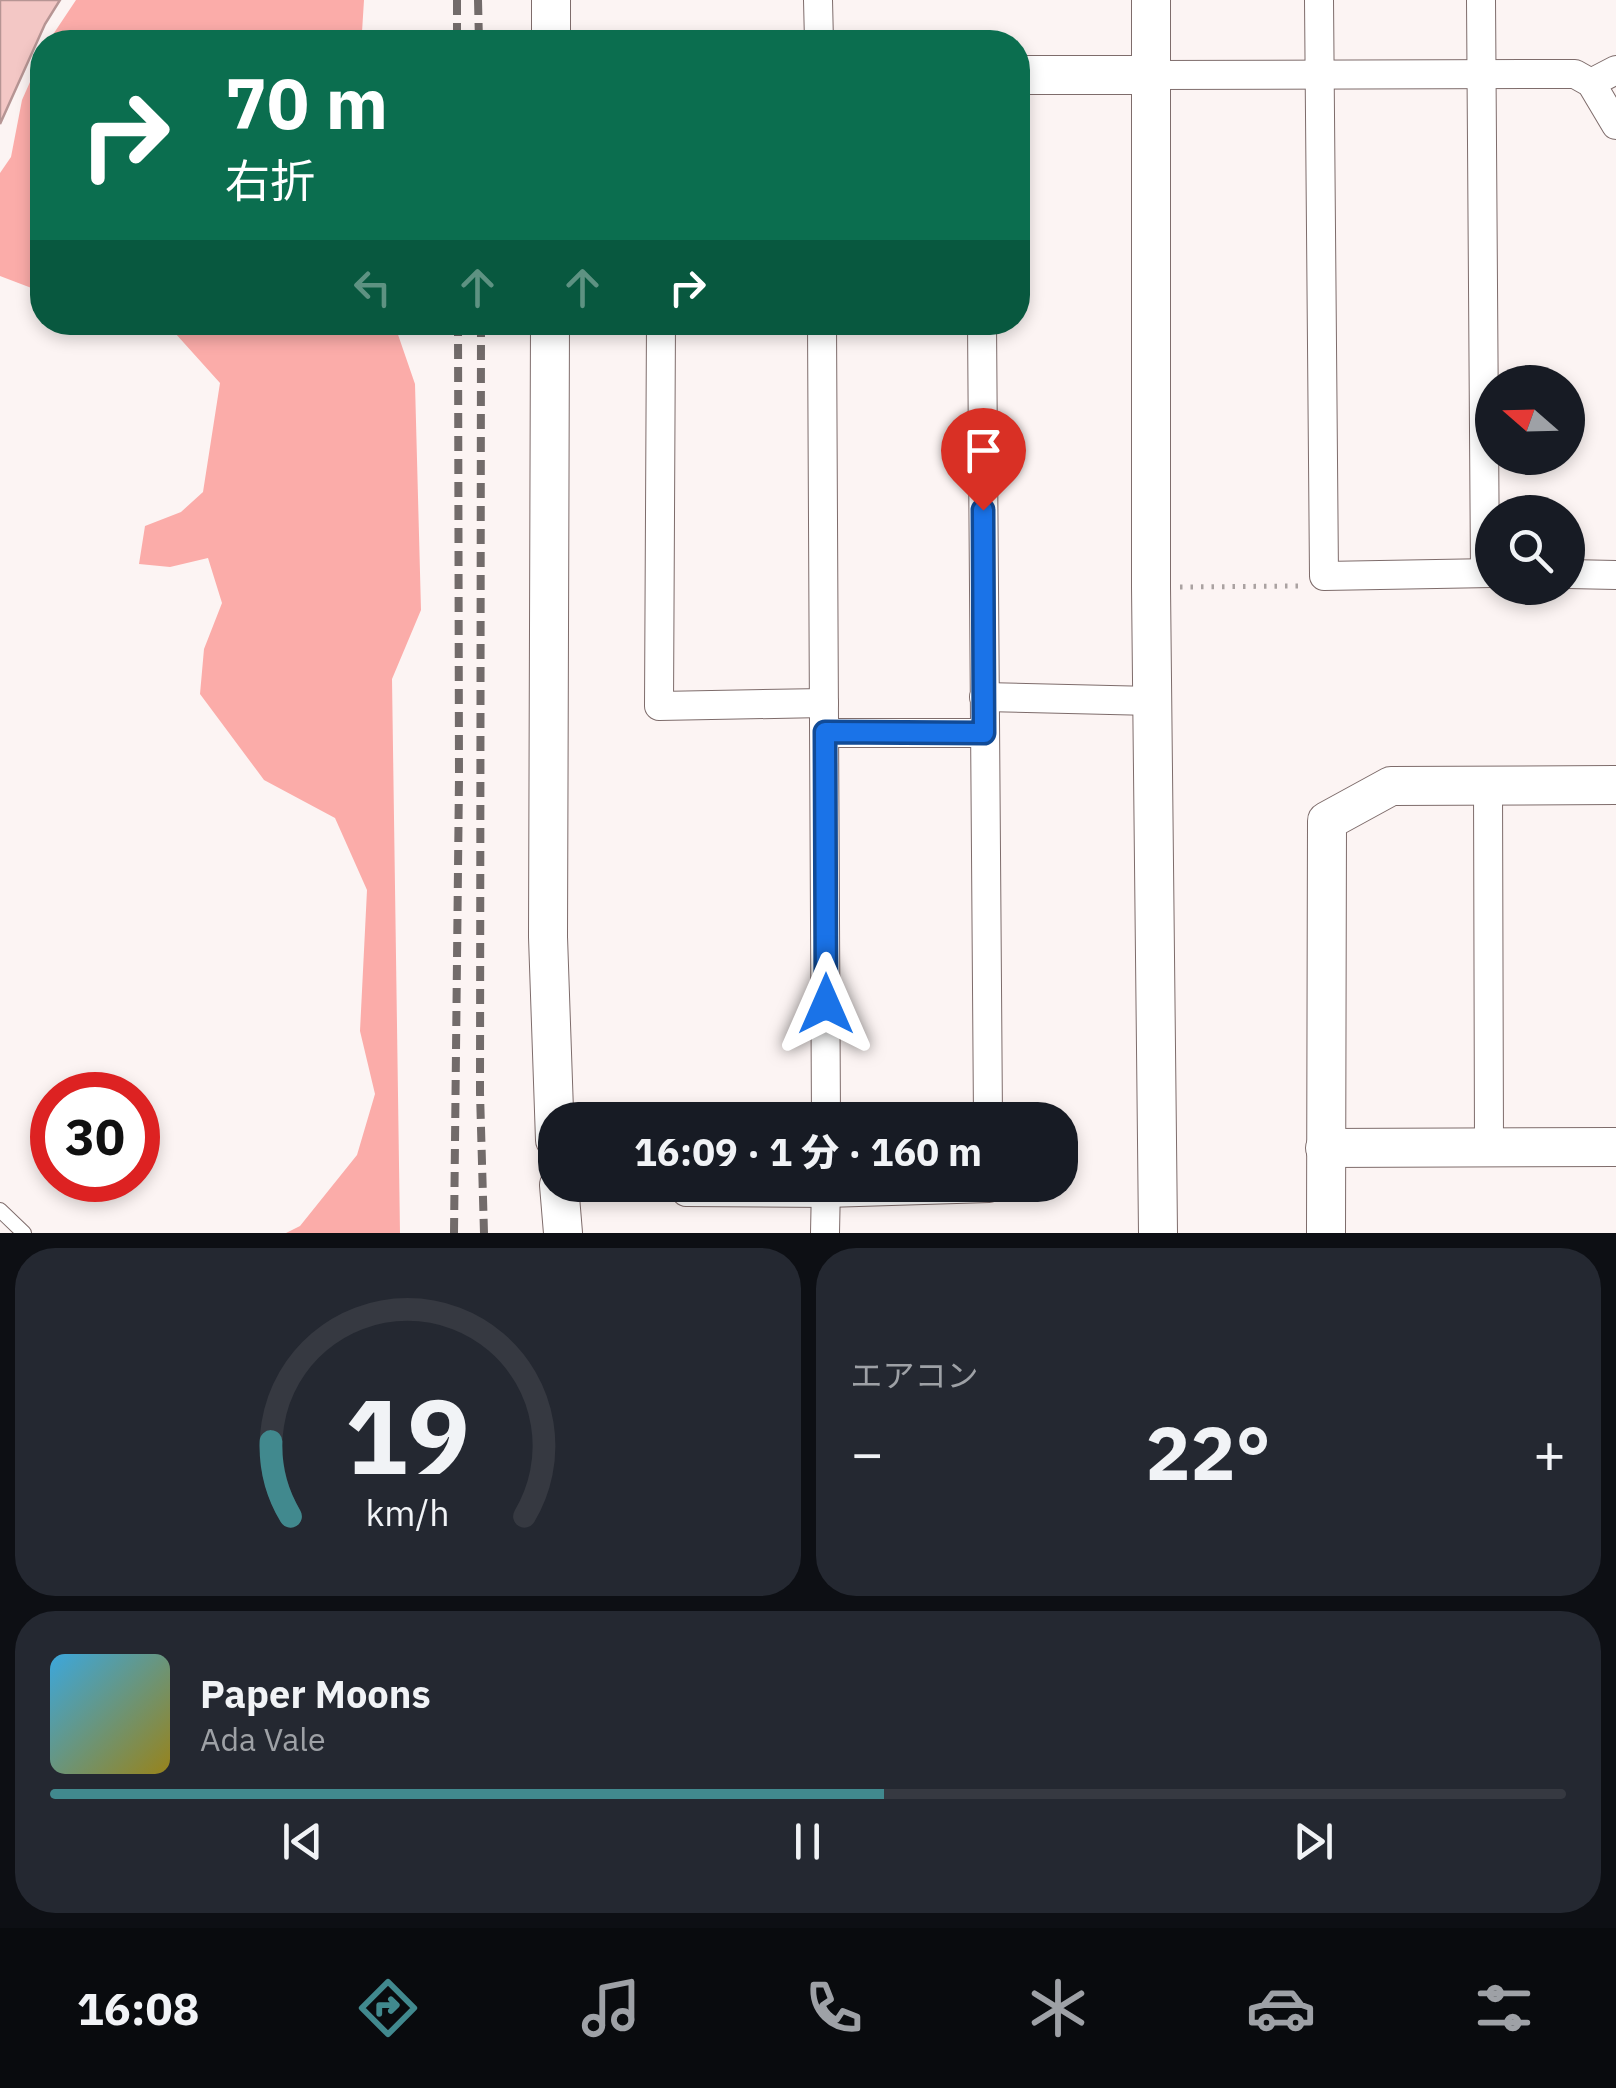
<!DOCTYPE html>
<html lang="ja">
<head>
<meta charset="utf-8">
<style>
	:root { --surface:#171b24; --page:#242831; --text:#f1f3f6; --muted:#9ea1a6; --line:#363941; --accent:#41898e }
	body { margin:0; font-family:"IBM Plex Sans","Noto Sans JP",sans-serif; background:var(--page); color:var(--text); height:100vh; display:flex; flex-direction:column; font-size:38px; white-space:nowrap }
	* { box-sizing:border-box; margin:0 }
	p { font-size:32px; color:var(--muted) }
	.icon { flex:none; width:55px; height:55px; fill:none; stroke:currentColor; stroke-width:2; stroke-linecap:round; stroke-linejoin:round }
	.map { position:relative; height:1233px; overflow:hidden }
	.side { display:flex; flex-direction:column; gap:15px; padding:15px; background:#0d0f14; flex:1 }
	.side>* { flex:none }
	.guide { position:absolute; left:30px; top:30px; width:1000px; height:305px; border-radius:40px; box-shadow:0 5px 15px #0003; background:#0b6e4f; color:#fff; overflow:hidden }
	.needle { width:65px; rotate:290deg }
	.tools { position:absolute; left:1475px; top:365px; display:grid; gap:20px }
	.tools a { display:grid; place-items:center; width:110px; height:110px; border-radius:50%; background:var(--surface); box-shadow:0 5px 15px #0003; font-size:50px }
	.speed { position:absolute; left:30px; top:1072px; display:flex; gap:20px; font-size:50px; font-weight:700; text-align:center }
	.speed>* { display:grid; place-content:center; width:130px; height:130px; border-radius:50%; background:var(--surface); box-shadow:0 5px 15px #0003; line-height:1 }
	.speed .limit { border:15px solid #d22; background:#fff; color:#111 }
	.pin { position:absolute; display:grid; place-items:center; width:85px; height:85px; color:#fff; margin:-102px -42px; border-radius:50% 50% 50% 0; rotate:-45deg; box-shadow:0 0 10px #0007 }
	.pin .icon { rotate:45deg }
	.me { position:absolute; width:110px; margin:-55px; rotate:0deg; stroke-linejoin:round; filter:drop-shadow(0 0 8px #0008) }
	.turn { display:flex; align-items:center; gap:35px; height:210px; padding:0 30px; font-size:45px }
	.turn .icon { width:130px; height:130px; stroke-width:2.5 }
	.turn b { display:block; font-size:70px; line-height:85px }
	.lanes { display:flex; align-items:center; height:95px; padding:0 30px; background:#0003; justify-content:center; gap:50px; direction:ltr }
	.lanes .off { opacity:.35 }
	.big { font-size:75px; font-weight:800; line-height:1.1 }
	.side .card { flex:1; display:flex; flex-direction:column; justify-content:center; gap:15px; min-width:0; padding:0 35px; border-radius:40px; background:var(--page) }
	.side .dial { align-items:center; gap:0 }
	.dial svg { height:260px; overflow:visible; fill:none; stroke:var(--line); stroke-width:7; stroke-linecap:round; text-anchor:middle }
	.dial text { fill:var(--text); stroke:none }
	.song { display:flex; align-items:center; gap:30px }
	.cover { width:120px; height:120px; border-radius:15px; background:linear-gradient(135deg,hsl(200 70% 55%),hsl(50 70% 35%)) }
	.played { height:10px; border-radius:5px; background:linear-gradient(90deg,var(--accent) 55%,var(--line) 55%) }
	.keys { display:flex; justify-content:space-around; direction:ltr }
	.heat { display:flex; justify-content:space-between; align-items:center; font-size:55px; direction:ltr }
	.side .tiles { flex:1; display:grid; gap:15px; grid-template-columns:1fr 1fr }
	.card:last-child { grid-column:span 2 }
	.trip { position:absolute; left:538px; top:1102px; width:540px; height:100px; border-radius:40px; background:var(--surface); box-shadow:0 5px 15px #0003; font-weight:800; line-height:100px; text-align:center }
	.tab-bar { display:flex; height:160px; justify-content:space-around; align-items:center; background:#090b0e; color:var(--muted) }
	.tab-bar .icon { width:70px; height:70px }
	.tab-bar .on { color:var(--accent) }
	.tab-bar b { font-size:45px; color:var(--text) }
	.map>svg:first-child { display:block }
	.green { fill:#fbaca9 }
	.water { fill:#f3c7c5; stroke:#b69594; stroke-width:2.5 }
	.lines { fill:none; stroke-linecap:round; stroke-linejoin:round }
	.lane-casing { stroke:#7e6c6b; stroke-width:16 }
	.street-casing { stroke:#7e6c6b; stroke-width:30 }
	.secondary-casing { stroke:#7e6c6b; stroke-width:40 }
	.path { stroke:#aaa2a1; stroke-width:5; stroke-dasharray:2.5 8; stroke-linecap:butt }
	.lane { stroke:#fff; stroke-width:14 }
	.street { stroke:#fff; stroke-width:28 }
	.secondary { stroke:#fff; stroke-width:38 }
	.rail { stroke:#726b6a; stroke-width:8; stroke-dasharray:15 8; stroke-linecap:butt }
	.route-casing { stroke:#114b97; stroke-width:25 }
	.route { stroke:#1a73e8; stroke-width:18 }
</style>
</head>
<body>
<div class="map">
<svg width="1616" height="1233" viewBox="0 0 1616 1233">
	<rect width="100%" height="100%" fill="#fcf4f3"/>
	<g class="green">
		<path d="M76 0H364L362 32 372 42H48Z"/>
		<path d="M42 55V292L0 276V173L11 157 22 100Z"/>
		<path d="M137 323H394L415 384 421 610 392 679 400 1233H286L300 1226 357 1155 375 1094 360 1031 367 890 335 818 264 780 200 694 204 649 222 603 208 558 170 567 139 564 145 526 181 512 203 492 220 383 175 333Z"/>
	</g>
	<path class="water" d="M0 0H60L45 24 0 124Z"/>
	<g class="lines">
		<defs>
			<path id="lane" d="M0 1210 24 1233"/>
			<g id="street">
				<path d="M818 0 819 42"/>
				<path d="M1319 0 1324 576 1492 573"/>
				<path d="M1481 0 1485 573"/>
				<path d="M1152 75 1575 74 1591 83 1616 125"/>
				<path d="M1591 83 1616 70"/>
				<path d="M661 322 659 706 824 703"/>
				<path d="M822 322 826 1120"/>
				<path d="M982 322 988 1120"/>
				<path d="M1568 574 1616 575"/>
				<path d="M984 697 1152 701"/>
				<path d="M825 733H984"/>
				<path d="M1488 787 1489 1145"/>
				<path d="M686 1192 826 1193 989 1188 988 1185"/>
				<path d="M825 1233 826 1185"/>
			</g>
			<g id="secondary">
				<path d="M551 0V42"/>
				<path d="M1151 0V587L1158 1233"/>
				<path d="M1018 75H1152"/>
				<path d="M550 322 548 937 555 1140"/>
				<path d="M1325 1148 1616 1147"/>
				<path d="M559 1185 563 1233"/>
				<path d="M1326 1233 1327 821 1391 786 1616 785"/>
			</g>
		</defs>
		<use href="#lane" class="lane-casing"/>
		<use href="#street" class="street-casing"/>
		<use href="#secondary" class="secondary-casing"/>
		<path class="path" d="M1180 587 1299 586"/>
		<use href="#lane" class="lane"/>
		<use href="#street" class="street"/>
		<use href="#secondary" class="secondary"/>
		<g class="rail">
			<path d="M457 0V42"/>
			<path d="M478 0 479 42"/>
			<path d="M481 322 480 1093 484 1233"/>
			<path d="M454 1233 459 778 458 322"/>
		</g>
	</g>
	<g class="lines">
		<defs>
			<path id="route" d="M826 1004 825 732 984 733 983 510"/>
		</defs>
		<use href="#route" class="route-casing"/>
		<use href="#route" class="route"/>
	</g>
</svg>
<div class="tools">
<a><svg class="needle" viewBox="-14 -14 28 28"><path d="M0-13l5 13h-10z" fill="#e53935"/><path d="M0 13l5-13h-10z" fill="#9ea1a6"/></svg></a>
<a><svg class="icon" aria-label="search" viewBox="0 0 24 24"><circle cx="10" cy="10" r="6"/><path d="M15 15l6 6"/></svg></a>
</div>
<div class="speed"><div class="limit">30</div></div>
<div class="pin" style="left:983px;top:510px;background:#d93025"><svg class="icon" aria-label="arrive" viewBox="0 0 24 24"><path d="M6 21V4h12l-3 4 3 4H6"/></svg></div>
<svg class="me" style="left:826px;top:1004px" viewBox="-20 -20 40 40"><path d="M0-17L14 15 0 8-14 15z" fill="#1a73e8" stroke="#fff" stroke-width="4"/></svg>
<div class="trip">16:09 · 1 分 · 160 m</div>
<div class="guide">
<div class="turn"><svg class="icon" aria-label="right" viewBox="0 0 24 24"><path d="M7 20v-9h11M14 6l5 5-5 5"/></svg><div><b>70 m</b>右折</div></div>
<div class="lanes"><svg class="icon off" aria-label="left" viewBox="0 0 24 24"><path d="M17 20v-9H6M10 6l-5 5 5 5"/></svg><svg class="icon off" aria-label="ahead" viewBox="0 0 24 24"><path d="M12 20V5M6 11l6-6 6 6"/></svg><svg class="icon off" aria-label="ahead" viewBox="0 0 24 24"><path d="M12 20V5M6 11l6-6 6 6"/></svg><svg class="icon" aria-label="right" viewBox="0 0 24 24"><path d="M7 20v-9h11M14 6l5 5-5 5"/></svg></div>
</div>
</div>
<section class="side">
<div class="tiles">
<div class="card dial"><svg viewBox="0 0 100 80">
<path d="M14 69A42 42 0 1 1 86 69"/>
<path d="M14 69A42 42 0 0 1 8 46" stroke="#41898e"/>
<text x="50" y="56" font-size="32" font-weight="700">19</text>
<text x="50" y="72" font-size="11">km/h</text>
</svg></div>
<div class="card"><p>エアコン</p>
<div class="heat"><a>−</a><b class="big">22°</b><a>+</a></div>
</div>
<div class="card">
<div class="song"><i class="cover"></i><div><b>Paper Moons</b><p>Ada Vale</p></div></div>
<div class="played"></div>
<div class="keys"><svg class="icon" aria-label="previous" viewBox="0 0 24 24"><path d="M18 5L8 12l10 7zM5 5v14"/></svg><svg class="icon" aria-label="pause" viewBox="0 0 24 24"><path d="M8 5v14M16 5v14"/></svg><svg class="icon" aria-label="next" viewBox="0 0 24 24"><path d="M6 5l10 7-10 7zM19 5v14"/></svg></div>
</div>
</div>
</section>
<nav class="tab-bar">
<b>16:08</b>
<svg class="icon on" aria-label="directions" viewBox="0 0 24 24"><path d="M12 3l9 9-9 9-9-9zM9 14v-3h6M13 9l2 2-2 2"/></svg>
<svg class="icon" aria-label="music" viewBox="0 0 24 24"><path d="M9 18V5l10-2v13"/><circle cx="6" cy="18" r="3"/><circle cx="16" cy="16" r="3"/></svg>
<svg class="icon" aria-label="phone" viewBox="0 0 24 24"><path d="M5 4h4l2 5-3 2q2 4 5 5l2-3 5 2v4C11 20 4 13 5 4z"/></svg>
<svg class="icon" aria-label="climate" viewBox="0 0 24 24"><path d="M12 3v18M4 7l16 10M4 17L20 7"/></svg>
<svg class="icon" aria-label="car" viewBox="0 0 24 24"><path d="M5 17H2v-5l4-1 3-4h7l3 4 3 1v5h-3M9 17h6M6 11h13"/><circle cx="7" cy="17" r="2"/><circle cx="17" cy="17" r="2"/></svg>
<svg class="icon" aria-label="filters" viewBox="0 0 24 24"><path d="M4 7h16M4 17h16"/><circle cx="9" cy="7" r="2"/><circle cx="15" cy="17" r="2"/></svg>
</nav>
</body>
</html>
